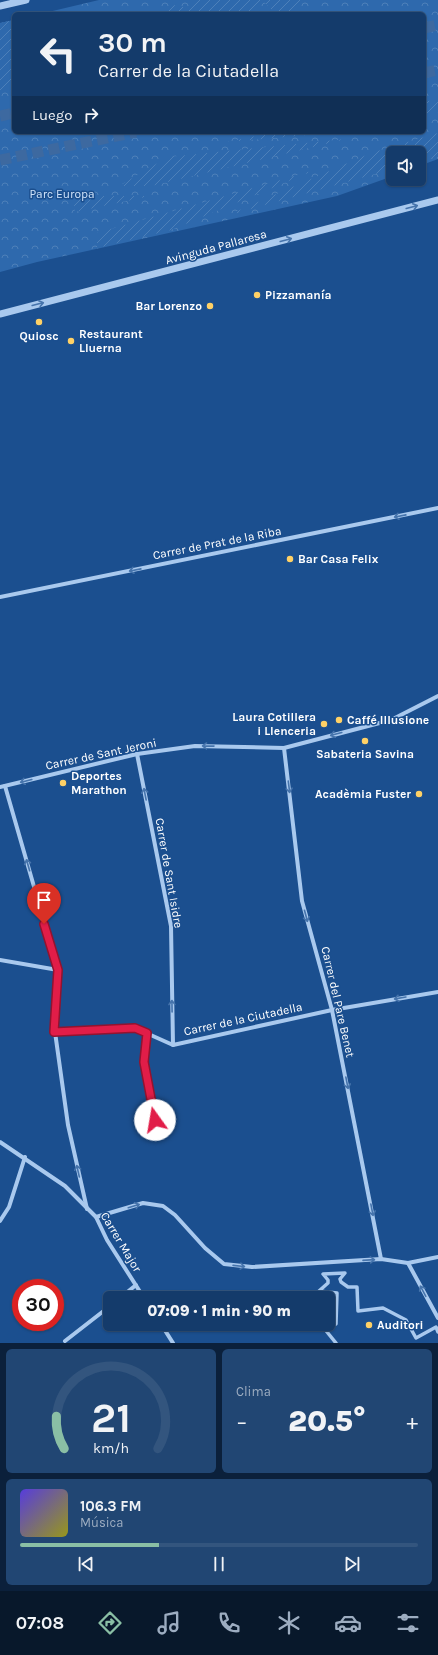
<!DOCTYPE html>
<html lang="es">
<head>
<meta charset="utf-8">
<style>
	:root { --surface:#143b6b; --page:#214673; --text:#f1f3f6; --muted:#9dadc1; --line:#33557e; --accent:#8abfa5 }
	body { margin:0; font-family:Karla,sans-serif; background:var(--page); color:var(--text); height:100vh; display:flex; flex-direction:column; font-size:15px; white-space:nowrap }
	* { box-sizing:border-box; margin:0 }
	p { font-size:13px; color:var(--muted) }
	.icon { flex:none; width:22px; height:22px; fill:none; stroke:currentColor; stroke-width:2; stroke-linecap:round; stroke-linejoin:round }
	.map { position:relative; height:1343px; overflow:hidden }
	.sheet { display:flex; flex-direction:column; gap:6px; padding:6px; background:#0b203b; flex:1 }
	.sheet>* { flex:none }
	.hud { position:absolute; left:12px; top:12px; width:414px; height:122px; border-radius:6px; box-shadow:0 1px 3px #0004,0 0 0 1px var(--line); background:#143b6b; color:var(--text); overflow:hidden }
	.tools { position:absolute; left:386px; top:146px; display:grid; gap:8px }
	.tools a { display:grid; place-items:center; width:40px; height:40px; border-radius:6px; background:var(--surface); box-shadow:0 1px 3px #0004,0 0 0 1px var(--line); font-size:20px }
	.speed { position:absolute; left:12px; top:1279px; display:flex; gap:8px; font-size:20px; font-weight:700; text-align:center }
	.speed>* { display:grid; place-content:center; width:52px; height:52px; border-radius:50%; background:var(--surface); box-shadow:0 1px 3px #0004,0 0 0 1px var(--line); line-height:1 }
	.speed .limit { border:6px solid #d22; background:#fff; color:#111 }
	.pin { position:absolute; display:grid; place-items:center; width:34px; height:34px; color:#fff; margin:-41px -17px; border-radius:50% 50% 50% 0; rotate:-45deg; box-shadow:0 0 4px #0007 }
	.pin .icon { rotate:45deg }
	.me { position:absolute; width:44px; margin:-22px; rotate:347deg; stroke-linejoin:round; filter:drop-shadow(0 0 3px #0008) }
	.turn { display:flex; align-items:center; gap:14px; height:84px; padding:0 20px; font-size:18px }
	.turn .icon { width:52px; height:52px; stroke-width:2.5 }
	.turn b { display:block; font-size:28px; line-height:34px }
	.then { display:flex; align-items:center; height:38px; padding:0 20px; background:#0003; gap:8px; font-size:15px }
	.big { font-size:30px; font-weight:800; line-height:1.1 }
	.sheet .card { flex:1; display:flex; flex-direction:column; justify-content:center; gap:6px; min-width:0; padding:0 14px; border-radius:6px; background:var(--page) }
	.sheet .dial { align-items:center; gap:0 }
	.dial svg { height:104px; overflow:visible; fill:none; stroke:var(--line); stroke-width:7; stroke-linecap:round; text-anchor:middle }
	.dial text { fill:var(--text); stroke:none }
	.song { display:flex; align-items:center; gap:12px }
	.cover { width:48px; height:48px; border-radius:6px; background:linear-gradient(135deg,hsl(250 70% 55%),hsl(60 70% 35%)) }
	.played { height:4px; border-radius:2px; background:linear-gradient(90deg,var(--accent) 35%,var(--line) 35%) }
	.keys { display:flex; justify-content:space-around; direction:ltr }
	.heat { display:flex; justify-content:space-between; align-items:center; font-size:22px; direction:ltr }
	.sheet .tiles { flex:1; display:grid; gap:6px; grid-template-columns:1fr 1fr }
	.card:last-child { grid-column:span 2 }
	.trip { position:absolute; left:103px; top:1291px; width:232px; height:40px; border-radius:6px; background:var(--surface); box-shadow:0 1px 3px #0004,0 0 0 1px var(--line); font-weight:800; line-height:40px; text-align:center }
	.menu { display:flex; height:64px; justify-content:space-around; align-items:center; background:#08182b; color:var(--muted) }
	.menu .icon { width:28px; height:28px }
	.menu .current { color:var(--accent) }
	.menu b { font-size:18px; color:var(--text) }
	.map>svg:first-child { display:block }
	.park { fill:url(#park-crowns) }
	.garden { fill:url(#garden-furrows) }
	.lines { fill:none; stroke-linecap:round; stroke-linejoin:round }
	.trunk-tunnel { stroke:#3d69a0; stroke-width:11; stroke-dasharray:11 5.5; stroke-linecap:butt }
	.pedestrian { stroke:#a9c9ee; stroke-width:3.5 }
	.minor { stroke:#a9c9ee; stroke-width:4 }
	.tertiary { stroke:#a9c9ee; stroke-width:7 }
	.oneway { stroke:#4674ac }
	.route-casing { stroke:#92132f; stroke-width:10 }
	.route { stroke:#e11d48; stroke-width:7 }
	.poi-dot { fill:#ffd166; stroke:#1b4f8f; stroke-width:1.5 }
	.labels { text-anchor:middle; stroke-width:3; stroke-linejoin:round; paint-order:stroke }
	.park-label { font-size:12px; fill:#cfe3fa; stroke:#1b4f8f }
	.street-label { font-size:12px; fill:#fff; stroke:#1b4f8f }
	.poi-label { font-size:12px; font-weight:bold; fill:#fff; stroke:#1b4f8f; text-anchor:start }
</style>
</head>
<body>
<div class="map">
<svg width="438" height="1343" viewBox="0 0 438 1343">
	<defs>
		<pattern id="park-crowns" width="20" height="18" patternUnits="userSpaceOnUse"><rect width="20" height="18" fill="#2e69ad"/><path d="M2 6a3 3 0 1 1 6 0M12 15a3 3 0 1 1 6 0" fill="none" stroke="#4d80b9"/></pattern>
		<pattern id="garden-furrows" width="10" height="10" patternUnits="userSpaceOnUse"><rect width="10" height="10" fill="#2e69ad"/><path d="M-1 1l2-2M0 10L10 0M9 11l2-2" fill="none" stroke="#4d80b9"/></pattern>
	</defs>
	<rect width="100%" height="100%" fill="#1b4f8f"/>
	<path class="park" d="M99 0H438V159L419 166V153H393V176L337 196 37 262 0 272V23L14 20V132H424V14H40Z"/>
	<g class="garden">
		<path d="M193 0H305L292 14H276L264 2 254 14H158L173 5 189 8Z"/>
		<path d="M14 20V88L0 90V23Z"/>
		<path d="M438 99V112L424 116V102Z"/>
		<path d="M276 132H341L227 142Z"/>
		<path d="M438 133V157L419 162V153H393V169L226 216 371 153Z"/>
		<path d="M346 139 151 186H119L168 157Z"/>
		<path d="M315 170 171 230 97 248V233Z"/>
		<path d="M73 196H150L75 212Z"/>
	</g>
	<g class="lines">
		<g class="trunk-tunnel">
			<path d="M424 28 438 25"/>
			<path d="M424 73 438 70"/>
			<path d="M0 116 14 113"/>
			<path d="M0 160 136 132"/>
		</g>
		<path class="pedestrian" d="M336 1343 323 1327 336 1324 337 1293 319 1291 328 1283V1280L323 1274 345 1273 340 1279 341 1282 348 1287H357L358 1311 383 1308 406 1320 416 1338 436 1327 438 1332"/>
		<g class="minor">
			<path d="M0 597 438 508"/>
			<path d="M284 748 302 901 332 1010 381 1259"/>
			<path d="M137 754 171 926 173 1045"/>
			<path d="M5 786 58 970 55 1032 68 1125 87 1209"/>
			<path d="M0 787 137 754 195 746 284 748 391 720 438 696"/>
			<path d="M0 960 58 970"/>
			<path d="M55 1032 135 1028 173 1045 332 1010 438 992"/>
			<path d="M147 1033 144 1063 155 1120"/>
			<path d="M0 1142 65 1186 96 1217 107 1240 144 1298"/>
			<path d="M96 1217 143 1203 163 1206 175 1215 205 1248 224 1264 252 1267 381 1259 408 1263 438 1257"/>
			<path d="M0 1221 9 1207 25 1157"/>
			<path d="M408 1263 438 1318"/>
			<path d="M120 1298 136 1285"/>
			<path d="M161 1324 173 1343"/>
			<path d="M65 1341 110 1306"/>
		</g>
		<g class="tertiary">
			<path d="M0 6 26 0"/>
			<path d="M0 314 438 200"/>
		</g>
	</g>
	<defs><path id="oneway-shaft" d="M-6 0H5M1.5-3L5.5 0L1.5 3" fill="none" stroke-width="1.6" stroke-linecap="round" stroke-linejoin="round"/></defs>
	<g class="oneway">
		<use href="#oneway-shaft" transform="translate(412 207) rotate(-15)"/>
		<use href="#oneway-shaft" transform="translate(286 240) rotate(-15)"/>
		<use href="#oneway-shaft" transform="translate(38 304) rotate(-14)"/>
		<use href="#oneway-shaft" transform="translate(400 516) rotate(169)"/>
		<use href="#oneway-shaft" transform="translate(135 570) rotate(169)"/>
		<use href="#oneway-shaft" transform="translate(336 734) rotate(165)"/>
		<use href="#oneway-shaft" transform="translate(208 746) rotate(-179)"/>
		<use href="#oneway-shaft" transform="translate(26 781) rotate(166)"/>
		<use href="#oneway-shaft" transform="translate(289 787) rotate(83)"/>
		<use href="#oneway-shaft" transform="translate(145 794) rotate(-101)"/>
		<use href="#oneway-shaft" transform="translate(28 865) rotate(-106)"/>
		<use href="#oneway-shaft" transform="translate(306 916) rotate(75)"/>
		<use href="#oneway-shaft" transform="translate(400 998) rotate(170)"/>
		<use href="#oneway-shaft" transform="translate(172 1006) rotate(-91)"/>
		<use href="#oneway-shaft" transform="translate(347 1083) rotate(79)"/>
		<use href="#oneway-shaft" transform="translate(78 1171) rotate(-103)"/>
		<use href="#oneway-shaft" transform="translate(134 1206) rotate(-17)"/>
		<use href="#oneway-shaft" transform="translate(372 1210) rotate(79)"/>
		<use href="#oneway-shaft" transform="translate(369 1260) rotate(-4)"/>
		<use href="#oneway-shaft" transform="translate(239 1266) rotate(6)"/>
		<use href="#oneway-shaft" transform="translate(423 1291) rotate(-118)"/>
	</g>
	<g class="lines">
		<defs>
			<path id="route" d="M44 924 58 970 54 1032 135 1028 147 1033 144 1062 155 1120"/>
		</defs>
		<use href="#route" class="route-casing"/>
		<use href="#route" class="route"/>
	</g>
	<g class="poi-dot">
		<circle cx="257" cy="295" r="4"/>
		<circle cx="210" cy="306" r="4"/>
		<circle cx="39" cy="322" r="4"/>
		<circle cx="71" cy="341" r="4"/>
		<circle cx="290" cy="559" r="4"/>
		<circle cx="339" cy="720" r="4"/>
		<circle cx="324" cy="724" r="4"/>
		<circle cx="365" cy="741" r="4"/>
		<circle cx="63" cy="783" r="4"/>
		<circle cx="419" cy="794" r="4"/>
		<circle cx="369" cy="1325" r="4"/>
	</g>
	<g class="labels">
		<g class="park-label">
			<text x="62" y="198">Parc Europa</text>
		</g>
		<g class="street-label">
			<text transform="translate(216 247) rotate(-15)" y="4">Avinguda Pallaresa</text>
			<text transform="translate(217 543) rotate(-11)" y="4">Carrer de Prat de la Riba</text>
			<text transform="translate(101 754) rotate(-12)" y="4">Carrer de Sant Jeroni</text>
			<text transform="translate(169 873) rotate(80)" y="4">Carrer de Sant Isidre</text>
			<text transform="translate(338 1002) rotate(77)" y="4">Carrer del Pare Benet</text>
			<text transform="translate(243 1019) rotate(-12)" y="4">Carrer de la Ciutadella</text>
			<text transform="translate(121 1242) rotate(59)" y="4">Carrer Major</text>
		</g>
		<g class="poi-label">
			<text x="265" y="299">Pizzamanía</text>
			<text x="202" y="310" text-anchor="end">Bar Lorenzo</text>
			<text x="79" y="338">Restaurant<tspan x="79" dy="14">Lluerna</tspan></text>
			<text x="39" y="340" text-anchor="middle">Quiosc</text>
			<text x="298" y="563">Bar Casa Felix</text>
			<text x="316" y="721" text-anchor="end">Laura Cotillera<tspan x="316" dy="14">i Llenceria</tspan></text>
			<text x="347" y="724">Caffé Illusione</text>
			<text x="365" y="758" text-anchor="middle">Sabateria Savina</text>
			<text x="71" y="780">Deportes<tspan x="71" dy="14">Marathon</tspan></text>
			<text x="411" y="798" text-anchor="end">Acadèmia Fuster</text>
			<text x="377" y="1329">Auditori</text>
		</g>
	</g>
</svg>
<div class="tools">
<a><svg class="icon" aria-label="sound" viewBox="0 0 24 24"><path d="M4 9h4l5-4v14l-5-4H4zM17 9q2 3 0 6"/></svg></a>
</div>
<div class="speed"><div class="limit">30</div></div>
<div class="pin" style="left:44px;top:924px;background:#d93025"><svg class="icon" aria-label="arrive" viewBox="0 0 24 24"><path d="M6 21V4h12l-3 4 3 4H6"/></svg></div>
<svg class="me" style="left:155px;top:1120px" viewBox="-20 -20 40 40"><circle r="19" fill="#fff"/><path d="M0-13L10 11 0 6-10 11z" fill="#e11d48"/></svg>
<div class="trip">07:09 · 1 min · 90 m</div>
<div class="hud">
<div class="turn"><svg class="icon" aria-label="left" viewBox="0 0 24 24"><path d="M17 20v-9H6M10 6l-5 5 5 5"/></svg><div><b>30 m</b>Carrer de la Ciutadella</div></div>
<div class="then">Luego<svg class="icon" aria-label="right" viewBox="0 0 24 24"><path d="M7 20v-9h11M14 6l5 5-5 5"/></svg></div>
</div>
</div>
<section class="sheet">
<div class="tiles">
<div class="card dial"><svg viewBox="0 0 100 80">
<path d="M14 69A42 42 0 1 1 86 69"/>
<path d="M14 69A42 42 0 0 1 8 44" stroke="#8abfa5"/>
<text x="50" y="56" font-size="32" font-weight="700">21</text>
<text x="50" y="72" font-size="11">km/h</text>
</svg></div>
<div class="card"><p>Clima</p>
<div class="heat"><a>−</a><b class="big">20.5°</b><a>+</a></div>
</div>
<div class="card">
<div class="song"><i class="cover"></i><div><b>106.3 FM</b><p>Música</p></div></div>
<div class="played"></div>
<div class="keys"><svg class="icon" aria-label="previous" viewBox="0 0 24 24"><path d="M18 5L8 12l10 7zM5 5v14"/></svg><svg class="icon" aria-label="pause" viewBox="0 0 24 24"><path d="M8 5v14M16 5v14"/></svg><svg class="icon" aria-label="next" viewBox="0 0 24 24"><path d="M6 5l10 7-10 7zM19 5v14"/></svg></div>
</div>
</div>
</section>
<nav class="menu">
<b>07:08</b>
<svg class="icon current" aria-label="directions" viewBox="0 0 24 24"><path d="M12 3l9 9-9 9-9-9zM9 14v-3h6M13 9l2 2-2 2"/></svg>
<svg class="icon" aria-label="music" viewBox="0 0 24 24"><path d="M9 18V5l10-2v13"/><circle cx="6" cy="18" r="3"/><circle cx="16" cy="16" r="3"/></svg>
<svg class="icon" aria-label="phone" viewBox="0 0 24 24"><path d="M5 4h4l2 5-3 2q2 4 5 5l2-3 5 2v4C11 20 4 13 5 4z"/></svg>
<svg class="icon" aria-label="climate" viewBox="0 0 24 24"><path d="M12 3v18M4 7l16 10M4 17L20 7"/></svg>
<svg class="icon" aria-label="car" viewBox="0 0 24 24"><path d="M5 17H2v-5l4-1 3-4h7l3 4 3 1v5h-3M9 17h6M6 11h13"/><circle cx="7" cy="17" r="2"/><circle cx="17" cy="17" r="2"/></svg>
<svg class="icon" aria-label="filters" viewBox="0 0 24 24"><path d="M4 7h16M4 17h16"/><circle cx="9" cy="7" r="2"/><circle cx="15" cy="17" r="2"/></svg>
</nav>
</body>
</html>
